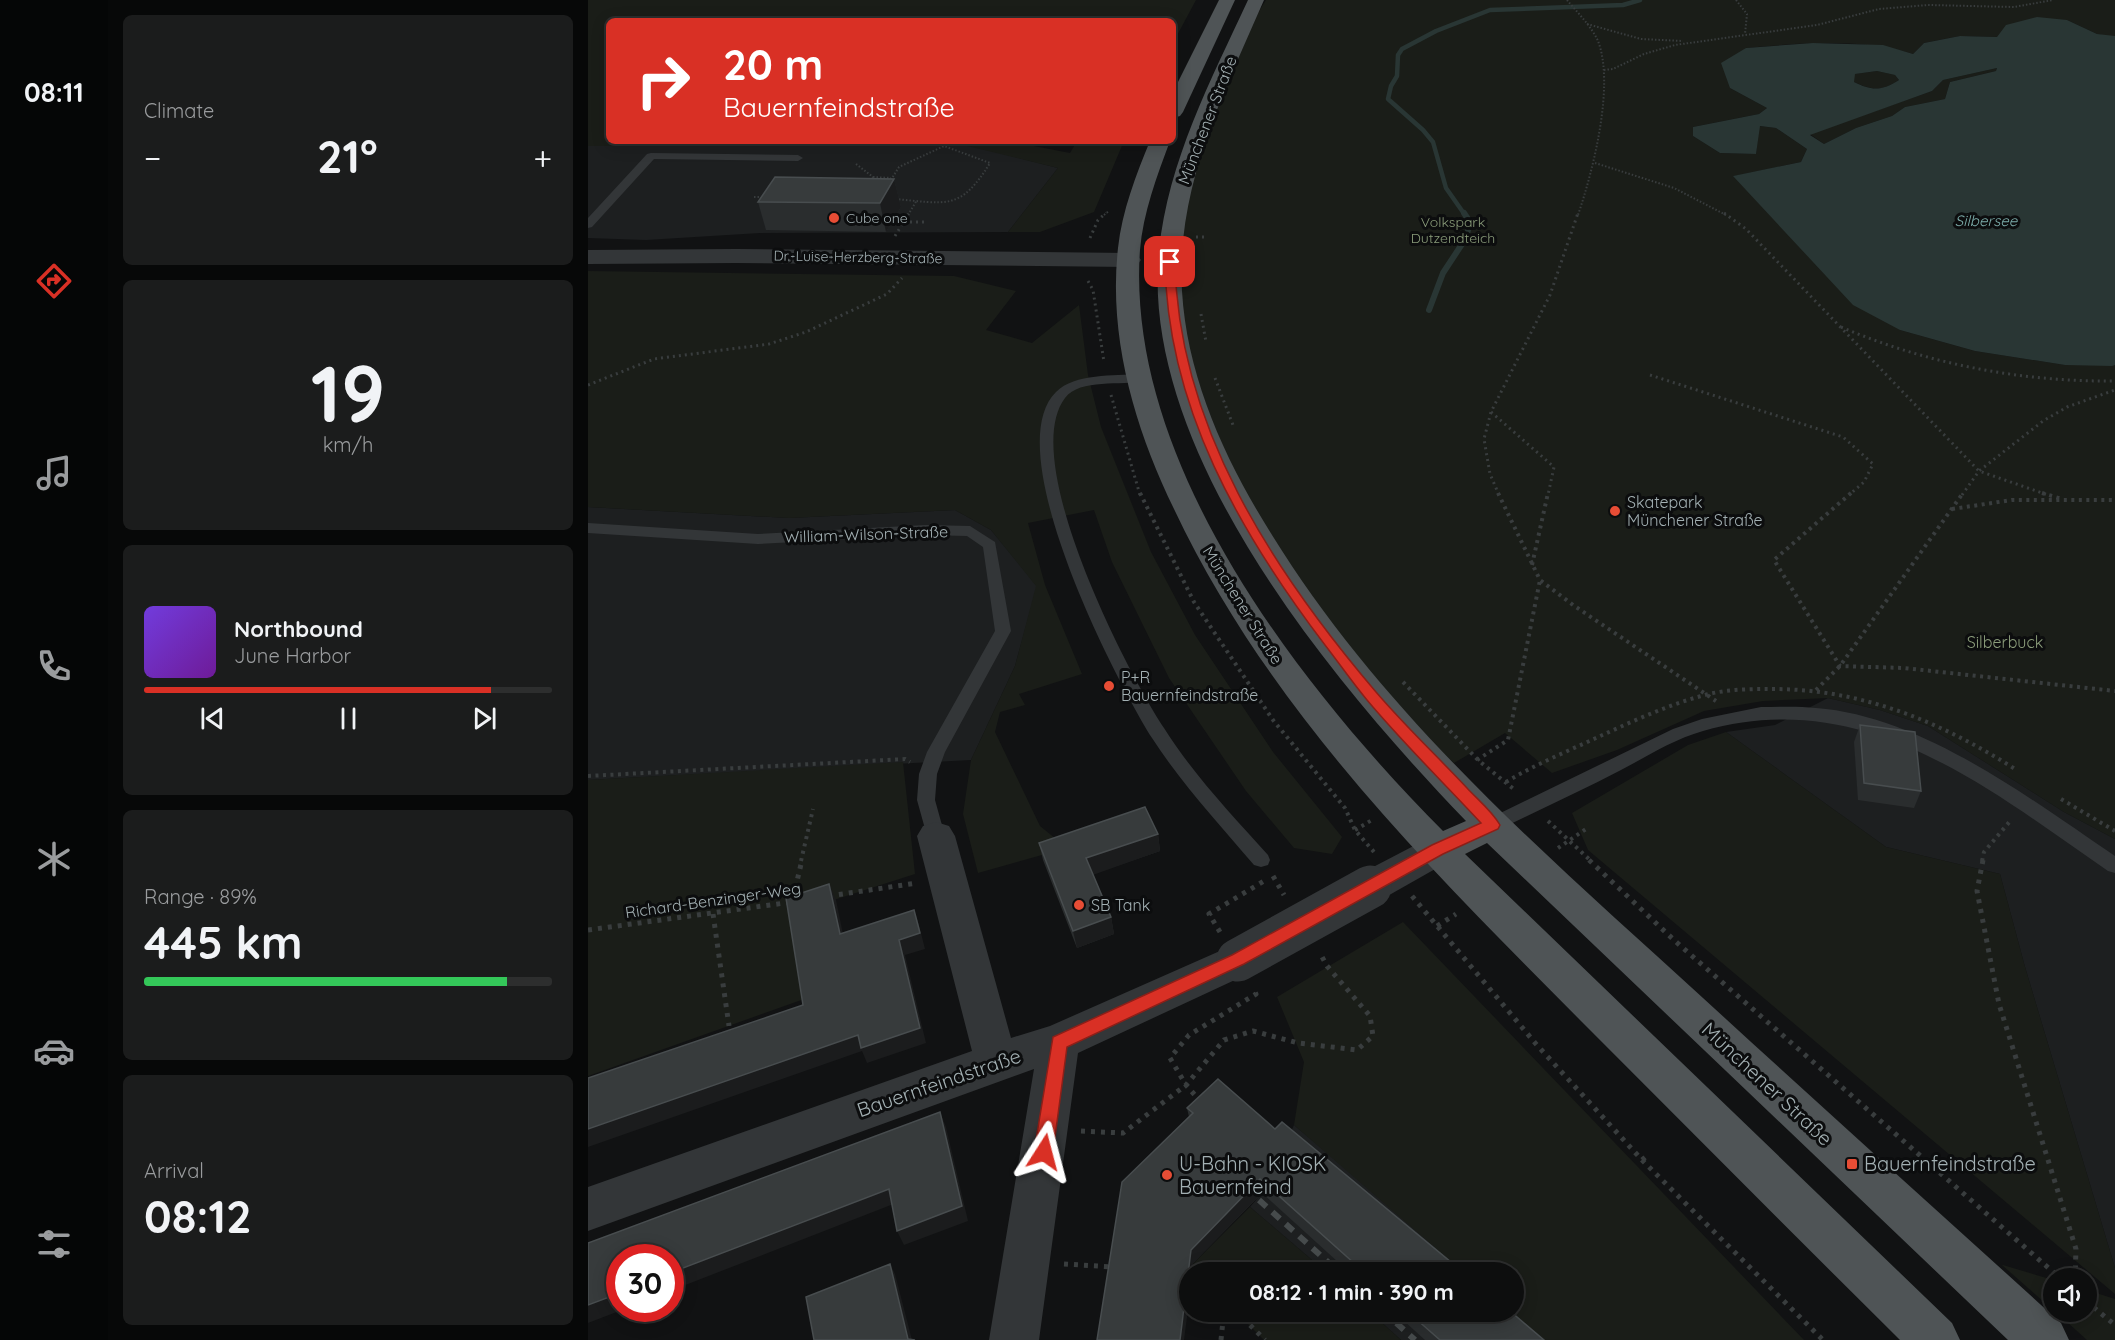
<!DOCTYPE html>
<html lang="en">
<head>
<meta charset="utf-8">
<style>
	:root { --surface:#0d0e0e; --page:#1b1c1c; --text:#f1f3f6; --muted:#9a9c9e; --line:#2d2e2e; --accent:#d93025 }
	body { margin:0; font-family:Quicksand,sans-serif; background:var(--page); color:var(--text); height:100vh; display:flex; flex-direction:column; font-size:22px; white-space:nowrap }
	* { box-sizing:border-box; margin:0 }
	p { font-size:20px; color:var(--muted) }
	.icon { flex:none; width:33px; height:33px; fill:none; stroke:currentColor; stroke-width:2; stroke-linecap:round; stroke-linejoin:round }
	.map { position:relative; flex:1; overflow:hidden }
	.drawer { display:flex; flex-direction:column; gap:15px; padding:15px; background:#070808; width:480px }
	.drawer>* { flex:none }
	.top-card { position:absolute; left:18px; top:18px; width:570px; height:126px; border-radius:9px; box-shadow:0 3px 15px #0003,0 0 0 2px var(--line); background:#d93025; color:#fff; overflow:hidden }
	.fabs { position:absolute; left:1455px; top:1268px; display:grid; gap:12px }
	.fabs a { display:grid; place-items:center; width:54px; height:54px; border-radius:50%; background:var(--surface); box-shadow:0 3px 15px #0003,0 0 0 2px var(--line); font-size:30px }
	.speed { position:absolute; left:18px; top:1244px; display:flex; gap:12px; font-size:30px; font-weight:700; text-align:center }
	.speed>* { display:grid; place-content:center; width:78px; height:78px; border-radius:50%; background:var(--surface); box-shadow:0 3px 15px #0003,0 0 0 2px var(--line); line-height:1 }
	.speed .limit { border:9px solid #d22; background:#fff; color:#111 }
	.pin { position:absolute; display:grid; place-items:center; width:51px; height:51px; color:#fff; margin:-26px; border-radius:12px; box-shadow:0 3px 9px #0006 }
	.me { position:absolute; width:66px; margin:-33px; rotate:9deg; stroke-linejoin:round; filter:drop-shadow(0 0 4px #0008) }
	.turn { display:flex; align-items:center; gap:21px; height:126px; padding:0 18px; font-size:27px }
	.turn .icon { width:78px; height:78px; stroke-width:2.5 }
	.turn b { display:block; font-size:42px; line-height:51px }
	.big { font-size:45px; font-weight:700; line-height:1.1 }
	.drawer .card { flex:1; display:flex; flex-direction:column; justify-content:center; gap:9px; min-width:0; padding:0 21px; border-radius:9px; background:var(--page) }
	.drawer .dial { align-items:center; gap:0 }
	.dial b { font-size:78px; line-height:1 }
	.song { display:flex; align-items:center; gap:18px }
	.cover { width:72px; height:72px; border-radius:9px; background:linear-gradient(135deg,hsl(260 70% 55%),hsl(280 70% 35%)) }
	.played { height:6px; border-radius:3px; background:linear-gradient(90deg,var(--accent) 85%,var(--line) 85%) }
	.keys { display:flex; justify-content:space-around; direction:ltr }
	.heat { display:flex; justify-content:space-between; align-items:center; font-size:33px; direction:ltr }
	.charge { height:9px; border-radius:4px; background:linear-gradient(90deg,#34c759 89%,var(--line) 0) }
	.trip { position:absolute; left:591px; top:1262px; width:345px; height:60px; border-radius:30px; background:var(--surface); box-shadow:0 3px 15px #0003,0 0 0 2px var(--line); font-weight:700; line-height:60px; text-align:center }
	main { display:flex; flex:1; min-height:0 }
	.tab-bar { display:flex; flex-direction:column; width:108px; justify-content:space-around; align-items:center; background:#050606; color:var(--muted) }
	.tab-bar .icon { width:42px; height:42px }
	.tab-bar .on { color:var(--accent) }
	.tab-bar b { font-size:27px; color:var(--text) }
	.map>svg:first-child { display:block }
	.built { fill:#1d1f20 }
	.green { fill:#1a1d18 }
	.water { fill:#293634; fill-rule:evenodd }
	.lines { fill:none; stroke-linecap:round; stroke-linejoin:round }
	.stream-far1 { stroke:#293634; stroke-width:4.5 }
	.stream { stroke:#293634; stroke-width:6 }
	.path-far3 { stroke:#393d3e; stroke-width:2; stroke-dasharray:1.5 2; stroke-linecap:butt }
	.path-far2 { stroke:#393d3e; stroke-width:3; stroke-dasharray:2 4; stroke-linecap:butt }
	.path-far1 { stroke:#393d3e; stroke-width:4; stroke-dasharray:3 4.5; stroke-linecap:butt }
	.path { stroke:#393d3e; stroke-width:5; stroke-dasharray:4 6; stroke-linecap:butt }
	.service { fill:#333638; fill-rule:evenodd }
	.minor { fill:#333638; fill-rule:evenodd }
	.primary { fill:#4f5456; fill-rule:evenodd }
	.rail { stroke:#464b4c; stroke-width:6; stroke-dasharray:10 8; stroke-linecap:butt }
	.minor-bridge { stroke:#333638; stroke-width:43 }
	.wall { fill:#2a2d2e }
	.shaded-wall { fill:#1b1c1d }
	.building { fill:#373b3c; stroke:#484d4f; stroke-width:1.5 }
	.route { fill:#d93025; stroke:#8d1f18; stroke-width:1.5 }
	.poi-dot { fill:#e74d35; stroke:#0c0d0e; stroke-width:2 }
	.labels { text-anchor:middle; stroke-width:6; stroke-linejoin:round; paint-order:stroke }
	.far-poi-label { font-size:14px; fill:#a3b0b3; stroke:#0c0d0e; text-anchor:start }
	.far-park-label { font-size:14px; fill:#8b9d7b; stroke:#0c0d0e }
	.far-street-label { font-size:14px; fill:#a3b0b3; stroke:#0c0d0e }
	.far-water-label { font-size:15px; font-style:italic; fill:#7cadaa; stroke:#0c0d0e }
	.street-label { font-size:16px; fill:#a3b0b3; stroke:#0c0d0e }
	.poi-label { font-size:16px; fill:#a3b0b3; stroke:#0c0d0e; text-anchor:start }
	.park-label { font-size:16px; fill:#8b9d7b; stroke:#0c0d0e }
	.near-street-label { font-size:20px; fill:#a3b0b3; stroke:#0c0d0e }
	.near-poi-label { font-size:20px; fill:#a3b0b3; stroke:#0c0d0e; text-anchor:start }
</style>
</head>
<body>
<main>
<nav class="tab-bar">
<b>08:11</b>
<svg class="icon on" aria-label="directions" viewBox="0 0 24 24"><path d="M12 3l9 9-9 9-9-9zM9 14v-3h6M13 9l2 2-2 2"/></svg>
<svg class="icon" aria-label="music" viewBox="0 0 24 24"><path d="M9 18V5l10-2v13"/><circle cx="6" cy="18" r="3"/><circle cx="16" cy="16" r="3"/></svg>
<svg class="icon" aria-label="phone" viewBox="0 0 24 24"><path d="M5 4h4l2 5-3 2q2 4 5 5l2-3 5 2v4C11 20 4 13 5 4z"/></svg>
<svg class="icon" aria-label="climate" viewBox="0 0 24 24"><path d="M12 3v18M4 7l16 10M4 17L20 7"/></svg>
<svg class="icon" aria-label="car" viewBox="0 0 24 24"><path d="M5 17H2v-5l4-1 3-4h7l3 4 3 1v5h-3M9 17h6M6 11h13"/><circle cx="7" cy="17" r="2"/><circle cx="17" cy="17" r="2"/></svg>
<svg class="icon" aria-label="filters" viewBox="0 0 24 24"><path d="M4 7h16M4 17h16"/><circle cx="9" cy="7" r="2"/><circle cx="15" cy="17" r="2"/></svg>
</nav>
<section class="drawer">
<div class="card"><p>Climate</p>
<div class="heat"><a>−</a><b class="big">21°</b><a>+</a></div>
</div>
<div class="card dial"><b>19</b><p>km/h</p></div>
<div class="card">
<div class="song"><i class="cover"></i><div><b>Northbound</b><p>June Harbor</p></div></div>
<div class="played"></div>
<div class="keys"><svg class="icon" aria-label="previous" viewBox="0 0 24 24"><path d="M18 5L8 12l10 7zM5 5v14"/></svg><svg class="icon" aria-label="pause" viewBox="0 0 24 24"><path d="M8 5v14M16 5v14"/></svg><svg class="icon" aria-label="next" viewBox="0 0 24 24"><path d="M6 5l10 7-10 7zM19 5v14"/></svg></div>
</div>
<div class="card"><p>Range · 89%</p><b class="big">445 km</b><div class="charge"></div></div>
<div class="card"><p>Arrival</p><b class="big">08:12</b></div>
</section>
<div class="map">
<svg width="1527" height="1340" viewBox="0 0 1527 1340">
	<rect width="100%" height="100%" fill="#111213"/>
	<g class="built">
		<path d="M52 141H365L470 168 420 232 172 233 58 240 0 238V146H47Z"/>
		<path d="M0 507 201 518 367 510 403 530 449 586 427 666 383 760 0 780Z"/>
		<path d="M1240 698 1292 710 1340 726 1476 812 1527 839V1268L1437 967 1412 874 1298 847 1138 732 1187 725Z"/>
		<path d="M706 1125 881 1272H738L662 1207 679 1187Z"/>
		<path d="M781 1311H926L962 1340H813Z"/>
	</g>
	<g class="green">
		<path d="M0 0H608L585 43V21H21V141H52L47 146H0Z"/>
		<path d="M678 0H1527V36L1525 37 1509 34 1479 20 1409 37 1372 36 1336 43 1325 54C1269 38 1215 43 1158 48L1142 88 1179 108 1171 114 1105 127V136L1132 153 1168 154 1171 126 1188 128 1219 149 1213 162 1146 176 1312 330 1387 351 1477 365H1527V839L1476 812 1340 726 1292 710 1240 698 1175 701 1116 711 1029 750 964 773 917 733 866 763C752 661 629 485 598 334 589 292 590 246 597 203 599 187 607 171 612 156 629 107 649 60 670 13Z"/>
		<path d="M1409 68 1408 71 1362 82 1357 99 1317 107 1304 116 1268 128 1236 144 1222 134 1344 91 1355 80Z"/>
		<path d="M1289 71 1307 75 1311 80C1294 91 1285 91 1266 82V74Z"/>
		<path d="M365 141H420L482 153 489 141H536L506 212 452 232H420L470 168 363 142Z"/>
		<path d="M0 271 366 276 428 291 398 330 444 343 491 305 500 375 513 427 563 552 607 635 685 752 754 837 744 854 706 848 658 791 581 678 524 562 506 510 440 523 457 585 494 674 431 694 437 705 412 712 407 732 452 826 479 848 390 873 375 814 383 760 427 666 448 586 403 530 367 510 201 518 0 507Z"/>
		<path d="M1138 732 1298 847 1412 874 1437 967 1527 1268V1294L1000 850 984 813 1100 745Z"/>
		<path d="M315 762 327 874 205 913 219 998 0 1076V780Z"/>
		<path d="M815 922 1216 1340H954L920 1311H926V1272H875L706 1125 716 1062 689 997Z"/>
		<path d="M662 1207 738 1272H607L602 1267Z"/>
		<path d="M1415 1265 1465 1280V1310L1414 1265Z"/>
		<path d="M1499 1290 1527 1299V1340H1499L1467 1311H1498Z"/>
		<path d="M647 1311H781L813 1340H676Z"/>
	</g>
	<path class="water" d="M1449 17 1479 20 1509 34 1527 36V365L1524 366 1477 365 1387 351 1312 330 1265 305 1145 176 1213 162 1219 149 1188 128 1172 126 1168 154 1132 153 1105 136V127L1171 114 1179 108 1142 88 1133 63 1158 48 1225 43 1295 45 1325 54 1336 43 1372 36 1409 37 1418 25ZM1409 68 1408 71 1362 82 1357 99 1317 107 1304 116 1268 128 1236 144 1222 135 1344 91 1355 80ZM1289 71 1307 75 1311 80C1294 91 1284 91 1266 82L1267 74Z"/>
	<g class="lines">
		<path class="stream-far1" d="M877 215 858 188 845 142 835 130 800 99 803 86 809 76 810 55 814 49 848 31 902 10 1035 5 1052 0"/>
		<path class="stream" d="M841 310 855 273 878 238 882 222 876 213"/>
		<g class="path-far3">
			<path d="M979 0C989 12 1004 27 1010 41 1027 85 1005 171 990 215"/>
			<path d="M1148 0 1159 14 1157 34"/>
			<path d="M999 24 1053 39 1095 41"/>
			<path d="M1016 70 1025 69 1056 54 1087 45 1229 25 1291 9 1340 5 1426 7 1465 0"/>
			<path d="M337 141 356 146"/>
			<path d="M1007 163 1086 188 1138 215"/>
			<path d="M268 164 285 177 283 181"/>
			<path d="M285 177 303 178"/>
			<path d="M301 183 311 167 356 146 402 163C372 212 358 203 306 199"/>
			<path d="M166 197H178"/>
			<path d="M320 215 329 200"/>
			<path d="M516 215 521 211"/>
		</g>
		<g class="path-far2">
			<path d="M1136 213 1158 229 1391 471 1460 495"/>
			<path d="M316 222H340"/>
			<path d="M307 236 321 213"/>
			<path d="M608 237H619"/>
			<path d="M502 238 510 220 518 213"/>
			<path d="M500 281 505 290 516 362"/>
			<path d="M613 314 618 342"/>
			<path d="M1253 327C1340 364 1433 382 1527 381"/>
			<path d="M1062 375 1255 437 1285 464 1276 482 1261 495"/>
			<path d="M627 378 645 425"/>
			<path d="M0 385 66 359 181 344 218 332 299 294 314 278"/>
			<path d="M523 395 552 495"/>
			<path d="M903 412 966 467 960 495"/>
			<path d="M911 495 902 474 896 439 903 412 962 295 990 213"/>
			<path d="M1374 495 1391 471 1455 421 1479 407 1527 390"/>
		</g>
		<g class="path-far1">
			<path d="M552 493 606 602 685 720 757 808 767 830 786 852"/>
			<path d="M910 493 952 580 985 605 1128 701"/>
			<path d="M1263 493 1186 560 1252 666 1316 668 1527 691"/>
			<path d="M1454 493 1474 499"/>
			<path d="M1364 509 1424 500H1527"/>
			<path d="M944 565 960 493"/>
			<path d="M815 682 890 760 928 791"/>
			<path d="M1228 690 1252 666 1375 493"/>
			<path d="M889 760 920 740 952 580"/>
			<path d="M0 776 317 759 322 762"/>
			<path d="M918 782C946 765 978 752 1008 738 1043 722 1079 705 1117 695 1139 689 1163 689 1185 689 1274 689 1353 722 1427 769"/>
			<path d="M1473 799 1527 831"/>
			<path d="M960 821 1003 861"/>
			<path d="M767 830 784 820"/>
			<path d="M970 848 998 829"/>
			<path d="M213 861 225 809"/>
			<path d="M1394 861 1396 852 1423 820"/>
		</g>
		<g class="path">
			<path d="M1001 860 1087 941 1472 1278"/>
			<path d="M1395 860 1389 891 1411 1004 1488 1249 1487 1278"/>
			<path d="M685 876 696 895"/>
			<path d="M241 896 329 883"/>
			<path d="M824 896 948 1044 1054 1160 1235 1340"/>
			<path d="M205 898 214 860"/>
			<path d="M125 914 141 1026"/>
			<path d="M849 926 868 914"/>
			<path d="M0 930 204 902"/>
			<path d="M632 932 621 914 676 881"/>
			<path d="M613 1102 598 1085 582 1058 601 1035 668 994 666 990"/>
			<path d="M493 1131 535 1133 598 1085 636 1040 665 1031 710 1043 769 1050 785 1036 782 1016 739 966 733 955"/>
			<path d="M1054 1160 1060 1155"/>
			<path d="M476 1264 525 1267"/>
			<path d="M1498 1301 1527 1325"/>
			<path d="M648 1311 677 1340"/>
			<path d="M633 1340 636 1311"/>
		</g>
		<g class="service">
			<path d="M63 153 210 155 215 158 210 161 66 159 4 227 0 228V218L59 154Z"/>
			<path d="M551 374 557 378 556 381C534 386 492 378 477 398 430 460 538 670 576 728 605 774 643 814 680 855L682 860 680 865 673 867 666 865C631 824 593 783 564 738 527 679 409 450 468 392 487 373 526 376 551 374Z"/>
			<path d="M0 523 170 534 338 525 382 526 407 542 423 631 357 752 349 774 347 800 357 836 355 841 348 843 341 841 339 836 329 800 331 774 339 752 407 631 395 547 379 536 338 535 170 544 0 533Z"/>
			<path d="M1173 707C1191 707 1210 706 1228 708 1334 716 1441 798 1527 856V873L1520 871C1397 786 1275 685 1115 731 1086 739 1060 756 1033 770 993 791 951 810 910 830L904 832 898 830 895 825 898 820 1085 729 1114 719Z"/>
		</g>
		<g class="minor">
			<path d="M148 249 541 253 549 255 553 260 549 265 541 267 148 263 0 264V250Z"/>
			<path d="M348 822 361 826 367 836 423 1038 462 1026 650 943 664 948 670 960 664 972 490 1053 451 1340H401L446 1069 0 1231V1187L384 1051 329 836 335 826Z"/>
			<path d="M850 835 863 840 869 850 863 860 796 898 782 902 768 898 763 887 768 876 837 840Z"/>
		</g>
		<g class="primary">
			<path d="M631 0H647L595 112 592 116 585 118V92Z"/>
			<path d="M660 0H676C636 92 588 187 594 291 599 378 638 462 684 535 796 716 959 856 1115 998 1234 1107 1354 1215 1473 1323L1481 1340H1420L899 843 877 854 1364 1323 1372 1340H1312C1206 1235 1100 1128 994 1022 839 866 681 710 586 509 547 429 520 338 530 248 534 211 548 175 562 141H582C569 176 555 213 552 250 537 464 713 688 855 831L878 821C747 685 551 452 571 251 580 161 623 80 660 0Z"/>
		</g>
		<g class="rail">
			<path d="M671 1200 751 1272"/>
			<path d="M795 1311 827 1340"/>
		</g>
		<path class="minor-bridge" d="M650 960 782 887"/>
	</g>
	<g class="wall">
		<path d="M306 179 313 207 298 232 178 230 170 202Z"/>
		<path d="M1272 725 1333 791 1326 808 1270 800 1266 742Z"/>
		<path d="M570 834 572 851 505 874 523 917 526 934 489 948 455 860 451 843Z"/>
		<path d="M599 1108 687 1129 875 1272H761L674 1193 605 1263 604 1272H602L601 1117Z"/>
		<path d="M805 1311H922L956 1340H837Z"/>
	</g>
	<g class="shaded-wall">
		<path d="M306 179 313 207 298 232 292 203Z"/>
		<path d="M570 834 572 851 502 876 498 858Z"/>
		<path d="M241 884 248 900 258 949 252 934Z"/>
		<path d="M326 910 331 925 337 949 317 955 338 1043 279 1063 274 1051 0 1147V1129L270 1035 311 940Z"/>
		<path d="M523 917 526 934 489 948 485 931Z"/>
		<path d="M352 1112 358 1127 380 1221 316 1245 309 1231Z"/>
		<path d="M672 1179 674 1193 605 1263 604 1272H602V1294L596 1340H592L603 1250Z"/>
		<path d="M301 1189 308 1203 82 1291V1273Z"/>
		<path d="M302 1264 307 1274 324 1340H321Z"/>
		<path d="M32 1293V1308H39L0 1323V1305Z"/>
	</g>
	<g class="building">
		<path d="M187 177 306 179 292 203 170 202Z"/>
		<path d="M1272 725 1327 732 1333 791 1276 783Z"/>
		<path d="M557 807 570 834 498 858 523 917 485 931 451 843Z"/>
		<path d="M241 884 252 934 326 910 332 933 311 940 332 1028 273 1048 270 1035 0 1129V1078L215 1005 198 898Z"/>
		<path d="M630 1079 687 1129 694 1122 875 1272H776L672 1179 603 1250 592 1340H509L534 1182 605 1113 599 1108Z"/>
		<path d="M352 1112 374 1206 309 1231 301 1189 82 1273V1257H32V1293L0 1305V1243Z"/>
		<path d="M302 1264 320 1339 327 1340H226L218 1297Z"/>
		<path d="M819 1311H922L956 1340H852Z"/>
	</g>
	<path class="route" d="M582 259 587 262C590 426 685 571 788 692 817 726 849 756 879 788 889 799 904 811 912 825L910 829 855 854 656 964 479 1047 465 1152 462 1158 456 1161 449 1158 446 1152 465 1037 644 955 844 845 893 823C855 782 815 743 779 700 764 682 751 663 737 645 652 533 579 407 577 262Z"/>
	<g class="poi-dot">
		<circle cx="246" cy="218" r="6"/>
		<circle cx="1027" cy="511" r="6"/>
		<circle cx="521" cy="686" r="6"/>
		<circle cx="491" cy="905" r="6"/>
		<rect x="1258" y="1158" width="12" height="12" rx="3"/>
		<circle cx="579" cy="1175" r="6"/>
	</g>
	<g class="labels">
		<g class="far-poi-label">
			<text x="258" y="223">Cube one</text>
		</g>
		<g class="far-park-label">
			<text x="865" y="227">Volkspark<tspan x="865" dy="16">Dutzendteich</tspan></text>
		</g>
		<g class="far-street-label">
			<text transform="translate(270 257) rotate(1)" y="5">Dr.-Luise-Herzberg-Straße</text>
		</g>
		<g class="far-water-label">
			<text x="1398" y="226">Silbersee</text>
		</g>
		<g class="street-label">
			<text transform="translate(619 120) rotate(-69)" y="6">Münchener Straße</text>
			<text transform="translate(278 534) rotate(-2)" y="6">William-Wilson-Straße</text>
			<text transform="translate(655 605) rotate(58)" y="6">Münchener Straße</text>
			<text transform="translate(125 900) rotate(-8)" y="6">Richard-Benzinger-Weg</text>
		</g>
		<g class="poi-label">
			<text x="1039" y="508">Skatepark<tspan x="1039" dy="18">Münchener Straße</tspan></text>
			<text x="533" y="683">P+R<tspan x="533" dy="18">Bauernfeindstraße</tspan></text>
			<text x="503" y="911">SB Tank</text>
		</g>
		<g class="park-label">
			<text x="1417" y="648">Silberbuck</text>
		</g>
		<g class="near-street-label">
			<text transform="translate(351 1083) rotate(-19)" y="7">Bauernfeindstraße</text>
			<text transform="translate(1179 1084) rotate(43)" y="7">Münchener Straße</text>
		</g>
		<g class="near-poi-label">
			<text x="591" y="1171">U-Bahn - KIOSK<tspan x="591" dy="23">Bauernfeind</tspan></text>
			<text x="1276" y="1171">Bauernfeindstraße</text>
		</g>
	</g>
</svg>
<div class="fabs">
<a><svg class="icon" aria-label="sound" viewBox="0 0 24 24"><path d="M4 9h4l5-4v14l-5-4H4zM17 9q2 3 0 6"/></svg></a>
</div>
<div class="speed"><div class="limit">30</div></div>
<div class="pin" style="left:582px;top:262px;background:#d93025"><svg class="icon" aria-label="arrive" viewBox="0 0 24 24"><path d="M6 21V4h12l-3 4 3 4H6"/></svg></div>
<svg class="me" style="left:456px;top:1152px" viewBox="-20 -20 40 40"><path d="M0-17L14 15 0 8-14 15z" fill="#d93025" stroke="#fff" stroke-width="4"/></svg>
<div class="trip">08:12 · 1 min · 390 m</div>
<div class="top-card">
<div class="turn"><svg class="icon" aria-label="right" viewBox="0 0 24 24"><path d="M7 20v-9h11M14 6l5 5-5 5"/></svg><div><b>20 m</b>Bauernfeindstraße</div></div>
</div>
</div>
</main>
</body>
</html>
